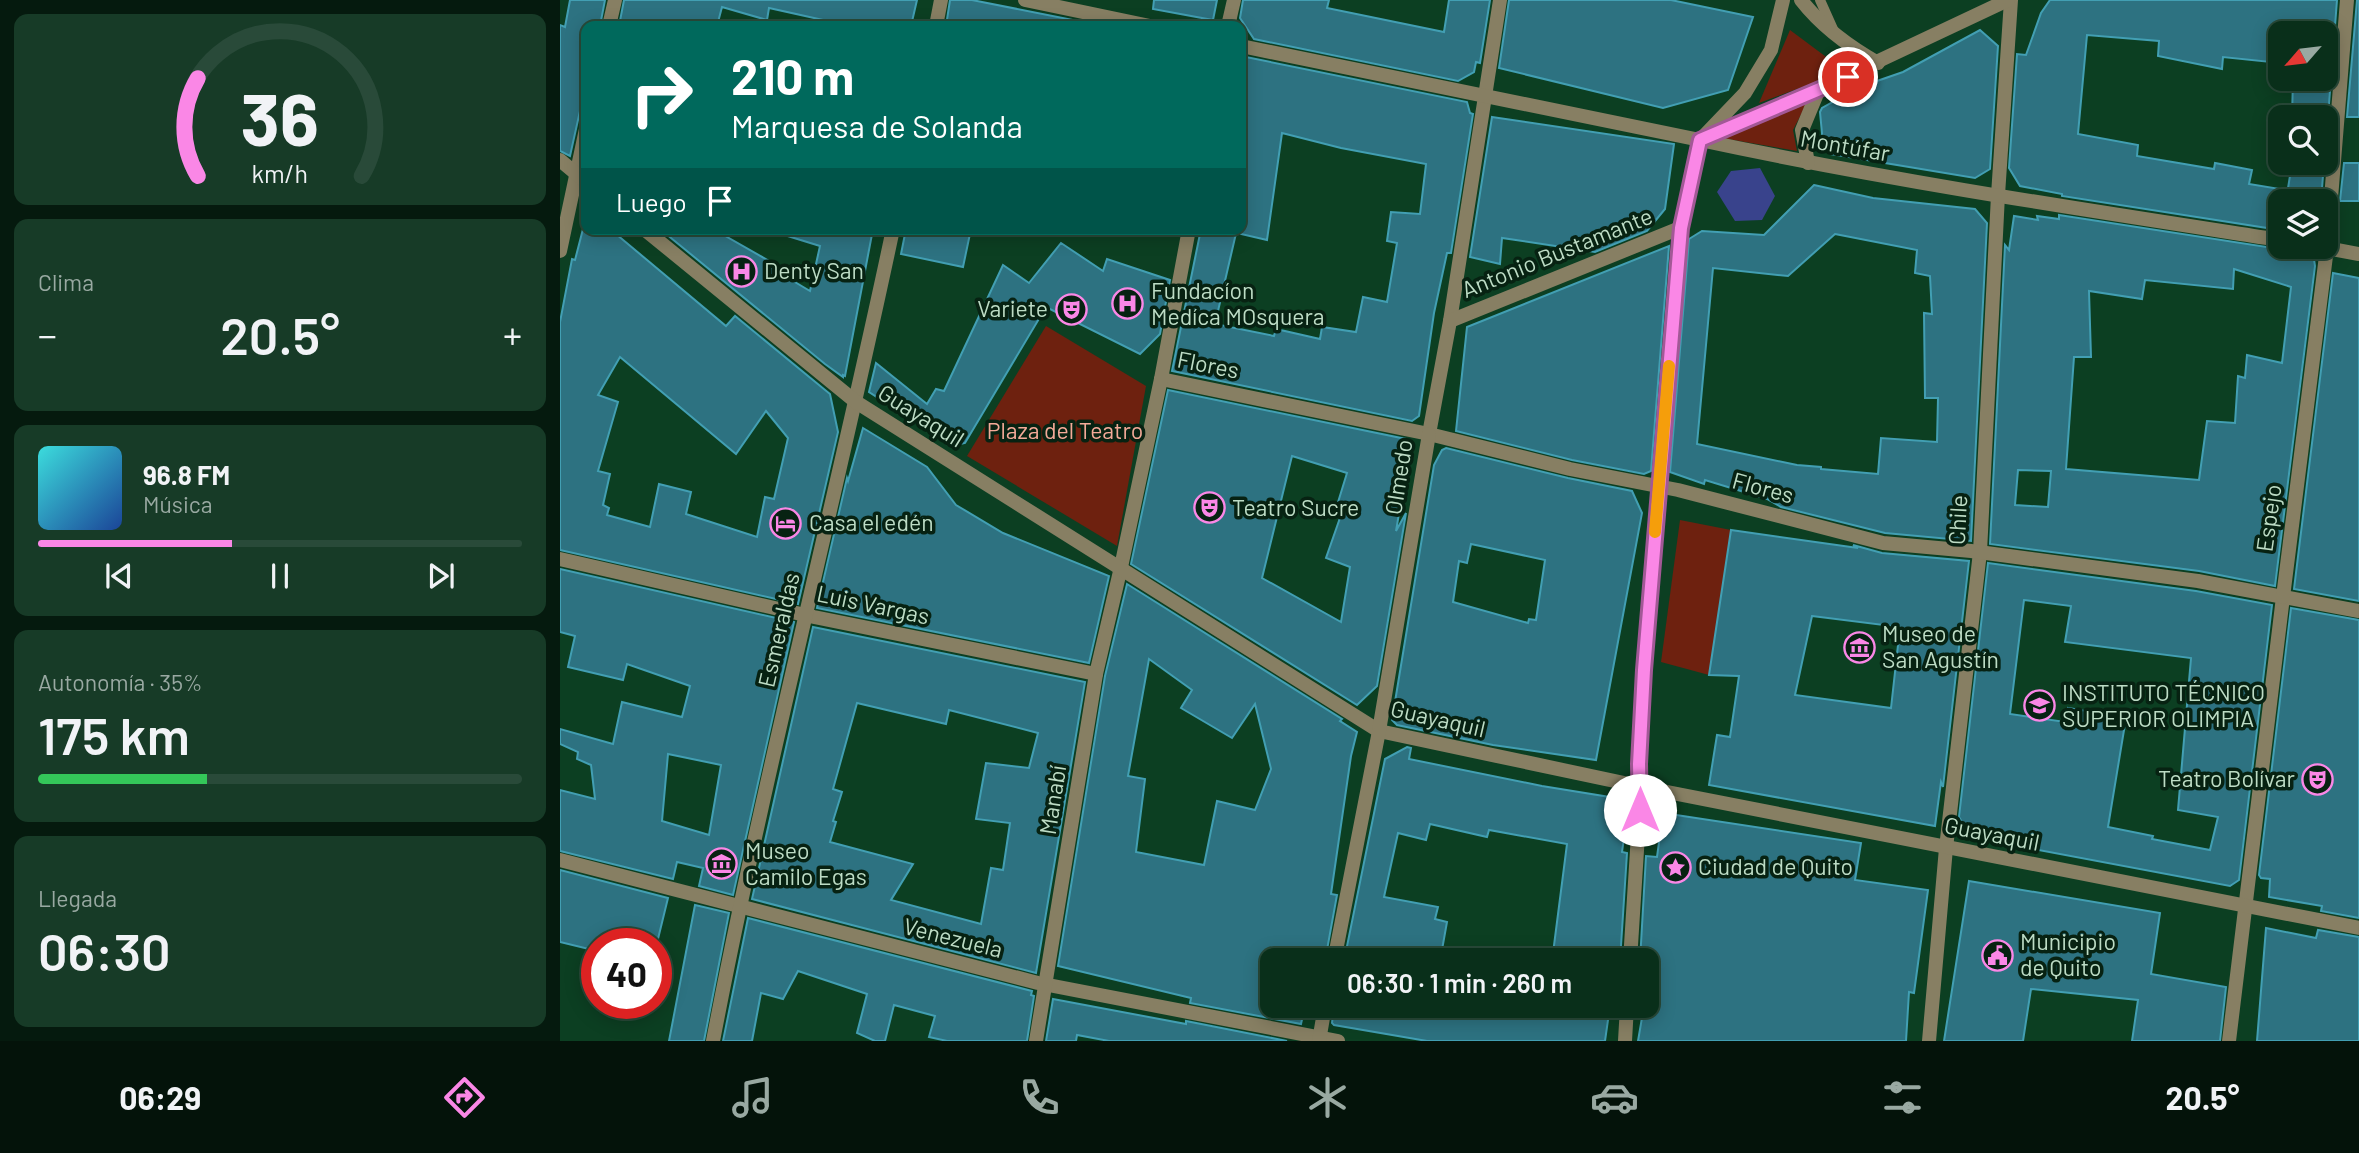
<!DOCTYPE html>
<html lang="es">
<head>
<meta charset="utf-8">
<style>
	:root { --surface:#092f1a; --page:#173b27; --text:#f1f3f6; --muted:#99a9a2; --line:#294a39; --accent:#fa87e6 }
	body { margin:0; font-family:Barlow,sans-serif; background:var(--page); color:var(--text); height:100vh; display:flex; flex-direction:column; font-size:26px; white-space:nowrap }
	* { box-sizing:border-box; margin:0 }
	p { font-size:23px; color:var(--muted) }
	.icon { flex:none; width:38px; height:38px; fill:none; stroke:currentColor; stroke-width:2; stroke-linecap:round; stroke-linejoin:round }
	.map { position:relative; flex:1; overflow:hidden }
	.sheet { display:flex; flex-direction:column; gap:14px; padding:14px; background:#051a0e; width:560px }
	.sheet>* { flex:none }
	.banner { position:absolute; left:21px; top:21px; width:665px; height:214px; border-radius:14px; box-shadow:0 4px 18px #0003,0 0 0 2px var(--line); background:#00695c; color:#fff; overflow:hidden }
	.needle { width:46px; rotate:242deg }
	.controls { position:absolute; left:1708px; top:21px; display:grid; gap:14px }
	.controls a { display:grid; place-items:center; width:70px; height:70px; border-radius:14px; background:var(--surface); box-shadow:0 4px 18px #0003,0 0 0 2px var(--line); font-size:35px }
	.speed { position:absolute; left:21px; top:928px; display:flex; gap:14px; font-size:35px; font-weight:700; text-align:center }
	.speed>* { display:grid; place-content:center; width:91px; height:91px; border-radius:50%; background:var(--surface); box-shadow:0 4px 18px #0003,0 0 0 2px var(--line); line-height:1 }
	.speed .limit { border:10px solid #d22; background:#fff; color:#111 }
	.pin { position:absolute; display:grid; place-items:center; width:60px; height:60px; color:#fff; margin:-30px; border:4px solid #fff; border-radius:50%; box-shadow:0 2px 7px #0007 }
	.me { position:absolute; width:77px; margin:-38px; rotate:0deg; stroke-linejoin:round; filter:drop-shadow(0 0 5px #0008) }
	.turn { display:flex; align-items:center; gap:24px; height:147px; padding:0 35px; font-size:32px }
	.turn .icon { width:91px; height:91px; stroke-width:2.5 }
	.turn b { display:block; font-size:49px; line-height:60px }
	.then { display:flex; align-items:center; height:66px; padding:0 35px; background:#0003; gap:14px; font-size:26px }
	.big { font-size:52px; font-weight:600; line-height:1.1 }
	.sheet .tile { flex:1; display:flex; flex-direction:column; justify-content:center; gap:10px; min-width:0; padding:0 24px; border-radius:14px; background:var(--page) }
	.sheet .dial { align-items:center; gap:0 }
	.dial svg { height:182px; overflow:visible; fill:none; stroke:var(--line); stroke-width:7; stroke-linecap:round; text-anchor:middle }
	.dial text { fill:var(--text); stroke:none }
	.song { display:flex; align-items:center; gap:21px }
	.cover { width:84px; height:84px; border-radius:10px; background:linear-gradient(135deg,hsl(180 70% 55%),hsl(220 70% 35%)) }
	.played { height:7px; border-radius:4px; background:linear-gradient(90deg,var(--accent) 40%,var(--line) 40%) }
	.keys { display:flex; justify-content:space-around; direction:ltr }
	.heat { display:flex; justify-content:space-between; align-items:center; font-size:38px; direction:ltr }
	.charge { height:10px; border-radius:5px; background:linear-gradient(90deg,#34c759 35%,var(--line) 0) }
	.trip { position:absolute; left:700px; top:948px; width:399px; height:70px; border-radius:14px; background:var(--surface); box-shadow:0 4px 18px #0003,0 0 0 2px var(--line); font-weight:600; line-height:70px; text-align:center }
	.tabs { display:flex; height:112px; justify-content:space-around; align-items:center; background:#04130a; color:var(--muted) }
	.tabs .icon { width:49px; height:49px }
	.tabs .selected { color:var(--accent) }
	.tabs b { font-size:32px; color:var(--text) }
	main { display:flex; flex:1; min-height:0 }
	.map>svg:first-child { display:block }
	.green { fill:#6e210f }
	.water { fill:#39438c }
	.building { fill:#2d7281; stroke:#429fb3; stroke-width:2; fill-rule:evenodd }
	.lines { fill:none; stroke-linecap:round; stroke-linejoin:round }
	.service { stroke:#877f63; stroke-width:10 }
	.pedestrian { stroke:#877f63; stroke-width:14 }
	.minor { stroke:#877f63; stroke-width:14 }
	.tertiary { stroke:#877f63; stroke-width:14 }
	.route-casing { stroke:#a25896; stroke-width:18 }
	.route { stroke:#fa87e6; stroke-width:12 }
	.slow { stroke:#f59e0b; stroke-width:12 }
	.labels { text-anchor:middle; stroke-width:7; stroke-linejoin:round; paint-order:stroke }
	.street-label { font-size:23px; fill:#bddcc5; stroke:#072212 }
	.poi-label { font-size:23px; fill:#bddcc5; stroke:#072212; text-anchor:start }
	.park-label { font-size:23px; fill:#f3aa98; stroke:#072212 }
</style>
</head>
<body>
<main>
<section class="sheet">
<div class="tile dial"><svg viewBox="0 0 100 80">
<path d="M14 69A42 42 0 1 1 86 69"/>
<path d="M14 69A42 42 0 0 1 14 26" stroke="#fa87e6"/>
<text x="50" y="56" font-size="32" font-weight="700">36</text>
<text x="50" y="72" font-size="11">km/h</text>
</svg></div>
<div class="tile"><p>Clima</p>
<div class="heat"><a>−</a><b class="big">20.5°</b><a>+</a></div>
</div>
<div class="tile">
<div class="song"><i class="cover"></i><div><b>96.8 FM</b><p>Música</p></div></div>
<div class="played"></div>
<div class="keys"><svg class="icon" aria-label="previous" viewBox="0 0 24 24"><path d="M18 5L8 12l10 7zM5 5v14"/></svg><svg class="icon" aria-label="pause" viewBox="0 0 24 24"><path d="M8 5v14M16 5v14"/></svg><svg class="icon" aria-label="next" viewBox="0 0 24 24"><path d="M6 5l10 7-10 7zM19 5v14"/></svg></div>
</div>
<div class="tile"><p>Autonomía · 35%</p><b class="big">175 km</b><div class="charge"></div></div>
<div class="tile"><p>Llegada</p><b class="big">06:30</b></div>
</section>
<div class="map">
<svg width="1799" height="1041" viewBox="0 0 1799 1041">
	<rect width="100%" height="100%" fill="#0c3f22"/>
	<g class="green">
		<path d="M1230 30 1285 71 1199 103Z"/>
		<path d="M1247 103 1233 130 1237 151 1162 138Z"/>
		<path d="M486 326 586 386 557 546 407 456Z"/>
		<path d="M1120 520 1171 530 1149 675 1101 662Z"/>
	</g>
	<path class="water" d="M1200 168 1215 196 1202 220 1175 221 1157 192 1171 171Z"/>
	<g class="building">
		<path d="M10 0H45L40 26H26V84L10 156 0 151V25L5 27Z"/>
		<path d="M64 0H357L351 26H290L209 8 207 20 162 7 157 26H135L114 21 112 26H59Z"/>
		<path d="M390 0H412L528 23 527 26H386Z"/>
		<path d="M594 0H657L653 20 593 9Z"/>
		<path d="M683 0H769L767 8 884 32 889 0H930L920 63 916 62 914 72 898 81 694 39 680 18Z"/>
		<path d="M949 0H1111L1193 17 1168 90 1103 108 939 68Z"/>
		<path d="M1490 0H1777L1768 117H1732L1733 79H1766V33H1720V63L1663 57 1662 69 1598 56 1599 41 1527 35 1518 134 1578 145 1577 156 1654 169 1655 163 1692 170 1689 184 1720 189V230L1502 196V194L1460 186 1449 168 1457 54 1466 55 1481 13Z"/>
		<path d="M1797 0H1799V117H1787Z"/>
		<path d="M1420 30 1438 46 1430 169 1415 178 1271 154 1263 144 1260 112 1262 108 1314 79V82L1343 72Z"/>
		<path d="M681 56 907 102 910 113 913 114 891 253H887L874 313 859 416 852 421 612 371 641 229H677L655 324 714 336 716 329 760 339 762 327 796 332 803 297 827 302 837 243 827 241 831 212 860 214 866 164 781 148 722 133 707 240 681 234Z"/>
		<path d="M932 117 1114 144 1105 209 1087 231 1035 252 942 238 940 264 910 257Z"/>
		<path d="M1732 163H1764L1761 201H1726Z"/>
		<path d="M1784 163H1799V201H1780Z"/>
		<path d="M1254 185 1313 198 1415 209 1427 223 1411 541 1325 533 1221 507 1207 499 1145 480 1144 484 1110 472 1129 239 1142 231 1204 235ZM1275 234 1357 250 1355 273 1370 276 1372 314 1364 313 1365 398H1378L1377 442 1321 438 1318 474 1261 469V467L1237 465 1137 444 1153 268 1228 276Z"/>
		<path d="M1499 215 1720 249V252L1754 259 1755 266 1715 586 1639 571 1430 544 1445 245 1449 250 1454 216 1478 220 1477 216 1499 219ZM1674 269 1731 287 1722 363 1687 355 1685 378 1678 376 1675 423 1647 421 1639 480 1506 469 1514 357H1531L1529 291 1582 299 1585 280 1673 289ZM1458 470 1491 471 1488 507 1455 505Z"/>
		<path d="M23 229H50L166 326 175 316 270 394 278 432 238 604 0 550V322L12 259 15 260ZM60 357 176 454 206 411 228 438 214 499 205 497 197 537 126 514 131 492 99 484 90 527 47 515 49 508 43 505 50 474 38 471 58 402 38 395Z"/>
		<path d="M100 229H153L211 262 208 266 250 291 260 246 221 234V229H313L285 376 283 375V377L265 364Z"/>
		<path d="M346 229H411L403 267 341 254Z"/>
		<path d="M501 243 543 271 547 259 610 280 600 334 580 354 486 307 405 443 393 446 309 392 316 363 367 404 376 389 384 391 443 265 469 283Z"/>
		<path d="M1109 246 1091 471 1084 474 1012 460 896 431 907 327Z"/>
		<path d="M1773 273 1799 278V601L1734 589Z"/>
		<path d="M608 390 846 439 851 444 836 531 846 513 817 686 797 705 571 564ZM732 456 787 473 775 512 781 515 766 558 790 567 781 622 702 578Z"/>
		<path d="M303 428 367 467 396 505 443 533 549 576 529 663 257 608 287 478 288 481Z"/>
		<path d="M886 448 1008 478 1072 491 1082 513 1036 760 933 745 837 725 832 720 874 465 882 450ZM911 544 985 560 976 620 969 619 968 623 893 602 899 561 907 563Z"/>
		<path d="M1171 530 1298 548 1293 545 1322 553 1409 561 1383 787 1381 782 1375 826 1149 785 1157 735 1170 737 1179 676 1149 675ZM1252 616 1340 627 1331 708 1235 695Z"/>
		<path d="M1428 563 1636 591 1712 605 1679 880 1670 886 1410 837 1399 817ZM1464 600 1511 606 1505 642 1631 658 1618 810 1658 817 1650 850 1592 839 1593 836 1548 827 1566 718 1508 708 1505 722 1450 714Z"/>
		<path d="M0 569 234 622 173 895 139 886 143 868 117 862 113 879 0 851V790L35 799 31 765 17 759 18 752 0 744V729L53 744 62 702 122 717 130 686 67 664 63 680 8 667 15 636 0 632ZM108 754 161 765 149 835 102 821Z"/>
		<path d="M567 584 782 719 780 721 797 732 791 756 771 894 777 895 765 961H712V1006H745L741 1024 630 1003 631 998 498 966 545 676ZM589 659 632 690 621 708 672 738 695 704 711 769 695 810 657 801 644 865 576 852 585 779 568 776Z"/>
		<path d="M1731 608 1799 620V918L1761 911 1762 906 1709 897 1710 879 1701 878 1699 875Z"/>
		<path d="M253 627 525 682 476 973 192 899ZM297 703 386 724 389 710 478 733 469 768 426 763 416 819 450 823 443 870 431 868 421 924 331 900 353 864 270 842 276 822 273 821 282 792 273 789Z"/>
		<path d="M847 747 851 748 849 759 982 786 1062 799 1067 803 1068 810 1062 852 1067 853 1060 961H992L1007 844 929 830 927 837 870 824 866 840 838 833 824 897 878 907 875 919 887 922 880 961H784L825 759Z"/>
		<path d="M1103 813 1301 843 1295 880 1368 890 1354 993 1349 992 1346 1041H1078L1084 1006H1087V961H1080L1086 856 1097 857Z"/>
		<path d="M0 870 108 898 97 943H37V951L0 942Z"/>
		<path d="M1409 881 1600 913 1591 974 1666 987 1660 1041H1572L1578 1000 1471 989 1463 1041H1384Z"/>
		<path d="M135 905 169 913 144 1041H109Z"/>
		<path d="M188 918 472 991 471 995 474 996 467 1041H387L369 1037 375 1016 334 1005 325 1041H315L297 1033 307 994 238 971 223 999 201 993 192 1041H163Z"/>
		<path d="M1706 928 1756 938 1758 930 1799 937V1041H1697Z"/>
		<path d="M493 999 626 1024V1021L727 1041H549L517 1035 516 1041H486Z"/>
		<path d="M774 1006H1050L1045 1041H867L774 1025 772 1023Z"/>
	</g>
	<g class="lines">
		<path class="service" d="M1260 0 1273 29"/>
		<g class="pedestrian">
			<path d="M668 26 674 0"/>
			<path d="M601 379 869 434"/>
			<path d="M561 567 601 379 629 229"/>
			<path d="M1386 848 1420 552 1438 195 1451 0"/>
			<path d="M1669 1041 1723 597"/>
		</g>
		<g class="minor">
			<path d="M940 0 890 321 869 434 1010 469 1118 490 1323 543 1411 551 1638 581 1799 611"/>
			<path d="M1241 0C1262 27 1288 46 1318 63"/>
			<path d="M49 26 55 0"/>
			<path d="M376 26 381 0"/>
			<path d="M1147 137 1259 89"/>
			<path d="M1140 140C1331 181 1526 210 1720 240"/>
			<path d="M1140 140 1185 93 1211 50 1223 0"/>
			<path d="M1248 163 1242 130 1259 89 1448 0"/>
			<path d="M1761 247 1799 254"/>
			<path d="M0 251 26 129"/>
			<path d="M890 321 1120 228"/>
			<path d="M0 559 254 617 536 674"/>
			<path d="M1723 597 1767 248 1787 0"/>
			<path d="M0 860 478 983 778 1041"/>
			<path d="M153 1041C205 769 276 500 333 229"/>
			<path d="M476 1041 536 674 561 567"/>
			<path d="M1369 1041 1386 848"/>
		</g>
		<g class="tertiary">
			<path d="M465 0 590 26"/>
			<path d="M681 46 1140 140 1120 228 1084 670 1079 764 1081 787 1070 961"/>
			<path d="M0 160 26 182"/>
			<path d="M84 229 296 402 819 731 1097 790 1799 928"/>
			<path d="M774 961 819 731 869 434"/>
			<path d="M759 1041 765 1006"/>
			<path d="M1065 1041 1067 1006"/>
		</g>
	</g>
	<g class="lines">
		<defs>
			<path id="route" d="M1080 810 1079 764 1084 670 1121 228 1140 140 1288 77"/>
		</defs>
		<use href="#route" class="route-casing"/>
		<use href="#route" class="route"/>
		<path class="slow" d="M1095 532 1109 366"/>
	</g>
	<defs>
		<symbol id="hospital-ring" viewBox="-11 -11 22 22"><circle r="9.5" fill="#072212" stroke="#fa87e6" stroke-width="1.5"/><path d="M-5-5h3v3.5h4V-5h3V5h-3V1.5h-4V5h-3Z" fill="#fa87e6"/></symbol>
		<symbol id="theatre-ring" viewBox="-11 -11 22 22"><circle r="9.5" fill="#072212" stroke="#fa87e6" stroke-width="1.5"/><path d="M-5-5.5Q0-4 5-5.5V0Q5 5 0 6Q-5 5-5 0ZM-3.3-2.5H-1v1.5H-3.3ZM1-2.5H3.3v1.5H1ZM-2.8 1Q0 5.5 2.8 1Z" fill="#fa87e6"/></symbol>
		<symbol id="hotel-ring" viewBox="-11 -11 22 22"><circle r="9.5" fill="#072212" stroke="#fa87e6" stroke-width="1.5"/><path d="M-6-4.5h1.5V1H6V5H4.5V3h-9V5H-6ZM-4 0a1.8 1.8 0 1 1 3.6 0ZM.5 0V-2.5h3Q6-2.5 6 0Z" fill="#fa87e6"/></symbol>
		<symbol id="museum-ring" viewBox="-11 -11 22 22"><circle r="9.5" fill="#072212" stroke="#fa87e6" stroke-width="1.5"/><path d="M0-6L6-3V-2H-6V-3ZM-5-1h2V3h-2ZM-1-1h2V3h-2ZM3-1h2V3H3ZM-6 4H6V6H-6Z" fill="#fa87e6"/></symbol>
		<symbol id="university-ring" viewBox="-11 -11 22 22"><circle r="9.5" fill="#072212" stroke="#fa87e6" stroke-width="1.5"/><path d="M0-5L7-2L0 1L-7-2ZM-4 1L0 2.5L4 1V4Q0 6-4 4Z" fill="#fa87e6"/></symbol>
		<symbol id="sight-ring" viewBox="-11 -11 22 22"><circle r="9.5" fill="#072212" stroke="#fa87e6" stroke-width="1.5"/><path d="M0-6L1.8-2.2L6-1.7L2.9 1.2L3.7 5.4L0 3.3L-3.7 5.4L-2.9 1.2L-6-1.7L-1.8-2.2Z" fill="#fa87e6"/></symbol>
		<symbol id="civic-ring" viewBox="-11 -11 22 22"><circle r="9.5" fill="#072212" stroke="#fa87e6" stroke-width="1.5"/><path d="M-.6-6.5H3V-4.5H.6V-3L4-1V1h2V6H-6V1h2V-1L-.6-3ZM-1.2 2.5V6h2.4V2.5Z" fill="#fa87e6"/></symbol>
	</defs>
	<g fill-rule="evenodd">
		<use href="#hospital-ring" x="164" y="254" width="35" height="35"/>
		<use href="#hospital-ring" x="550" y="286" width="35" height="35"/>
		<use href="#theatre-ring" x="494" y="292" width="35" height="35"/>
		<use href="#theatre-ring" x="632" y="490" width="35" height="35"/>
		<use href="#hotel-ring" x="208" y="506" width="35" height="35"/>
		<use href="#museum-ring" x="1282" y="630" width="35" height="35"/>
		<use href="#university-ring" x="1462" y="688" width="35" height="35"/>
		<use href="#theatre-ring" x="1740" y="762" width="35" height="35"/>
		<use href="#museum-ring" x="144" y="846" width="35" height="35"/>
		<use href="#sight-ring" x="1098" y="850" width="35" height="35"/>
		<use href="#civic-ring" x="1420" y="938" width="35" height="35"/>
	</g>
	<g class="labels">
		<g class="street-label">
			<text transform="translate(1285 146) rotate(10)" y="8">Montúfar</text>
			<text transform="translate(997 253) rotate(-22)" y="8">Antonio Bustamante</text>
			<text transform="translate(648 365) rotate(11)" y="8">Flores</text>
			<text transform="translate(361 416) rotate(32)" y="8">Guayaquil</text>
			<text transform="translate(839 477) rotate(-81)" y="8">Olmedo</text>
			<text transform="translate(1203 488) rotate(15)" y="8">Flores</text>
			<text transform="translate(1709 518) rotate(-82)" y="8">Espejo</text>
			<text transform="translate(1398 520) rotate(-87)" y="8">Chile</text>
			<text transform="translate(313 605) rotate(12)" y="8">Luis Vargas</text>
			<text transform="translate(219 630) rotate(-77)" y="8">Esmeraldas</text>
			<text transform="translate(878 719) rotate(13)" y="8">Guayaquil</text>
			<text transform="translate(493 800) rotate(-81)" y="8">Manabí</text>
			<text transform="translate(1432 834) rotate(11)" y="8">Guayaquil</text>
			<text transform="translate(393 938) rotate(14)" y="8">Venezuela</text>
		</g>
		<g class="poi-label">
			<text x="204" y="279">Denty San</text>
			<text x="591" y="299">Fundacíon<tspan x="591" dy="26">Medíca MOsquera</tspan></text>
			<text x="488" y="317" text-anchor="end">Variete</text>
			<text x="672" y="516">Teatro Sucre</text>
			<text x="249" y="531">Casa el edén</text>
			<text x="1322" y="642">Museo de<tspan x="1322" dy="26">San Agustín</tspan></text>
			<text x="1502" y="701">INSTITUTO TÉCNICO<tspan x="1502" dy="26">SUPERIOR OLIMPIA</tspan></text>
			<text x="1735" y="787" text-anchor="end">Teatro Bolívar</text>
			<text x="185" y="859">Museo<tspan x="185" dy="26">Camilo Egas</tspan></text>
			<text x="1138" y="875">Ciudad de Quito</text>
			<text x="1460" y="950">Municipio<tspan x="1460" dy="26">de Quito</tspan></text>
		</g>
		<g class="park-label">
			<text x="505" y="439">Plaza del Teatro</text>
		</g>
	</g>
</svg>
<div class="controls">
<a><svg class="needle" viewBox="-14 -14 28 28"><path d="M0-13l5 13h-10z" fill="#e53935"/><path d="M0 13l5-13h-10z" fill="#99a9a2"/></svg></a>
<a><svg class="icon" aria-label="search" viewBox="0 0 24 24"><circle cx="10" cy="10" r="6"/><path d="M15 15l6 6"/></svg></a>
<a><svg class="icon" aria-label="layers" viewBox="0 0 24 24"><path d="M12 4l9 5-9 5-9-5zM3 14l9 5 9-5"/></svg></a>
</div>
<div class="speed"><div class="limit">40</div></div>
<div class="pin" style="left:1288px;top:77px;background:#d93025"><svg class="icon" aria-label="arrive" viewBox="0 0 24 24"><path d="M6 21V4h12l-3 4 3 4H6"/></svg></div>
<svg class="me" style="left:1080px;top:810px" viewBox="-20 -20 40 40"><circle r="19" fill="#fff"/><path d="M0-13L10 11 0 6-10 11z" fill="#fa87e6"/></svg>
<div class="trip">06:30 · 1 min · 260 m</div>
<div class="banner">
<div class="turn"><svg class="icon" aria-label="right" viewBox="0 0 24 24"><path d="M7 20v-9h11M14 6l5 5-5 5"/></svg><div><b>210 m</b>Marquesa de Solanda</div></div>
<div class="then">Luego<svg class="icon" aria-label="arrive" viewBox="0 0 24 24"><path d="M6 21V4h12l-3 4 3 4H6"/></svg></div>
</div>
</div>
</main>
<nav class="tabs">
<b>06:29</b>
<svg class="icon selected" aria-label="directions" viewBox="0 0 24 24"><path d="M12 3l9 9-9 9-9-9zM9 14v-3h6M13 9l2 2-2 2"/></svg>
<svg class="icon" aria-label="music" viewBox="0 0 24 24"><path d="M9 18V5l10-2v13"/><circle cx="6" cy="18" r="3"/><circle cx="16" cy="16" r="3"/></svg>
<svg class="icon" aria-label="phone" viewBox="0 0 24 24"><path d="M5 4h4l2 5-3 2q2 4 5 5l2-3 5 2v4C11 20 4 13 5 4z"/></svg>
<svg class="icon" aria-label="climate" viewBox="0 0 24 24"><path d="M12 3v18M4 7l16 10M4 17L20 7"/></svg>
<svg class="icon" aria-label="car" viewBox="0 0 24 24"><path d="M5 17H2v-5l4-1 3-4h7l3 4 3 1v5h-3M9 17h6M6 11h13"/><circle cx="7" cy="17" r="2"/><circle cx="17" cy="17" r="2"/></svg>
<svg class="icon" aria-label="filters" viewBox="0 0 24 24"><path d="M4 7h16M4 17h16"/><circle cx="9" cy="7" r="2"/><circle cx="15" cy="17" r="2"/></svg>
<b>20.5°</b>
</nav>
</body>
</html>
